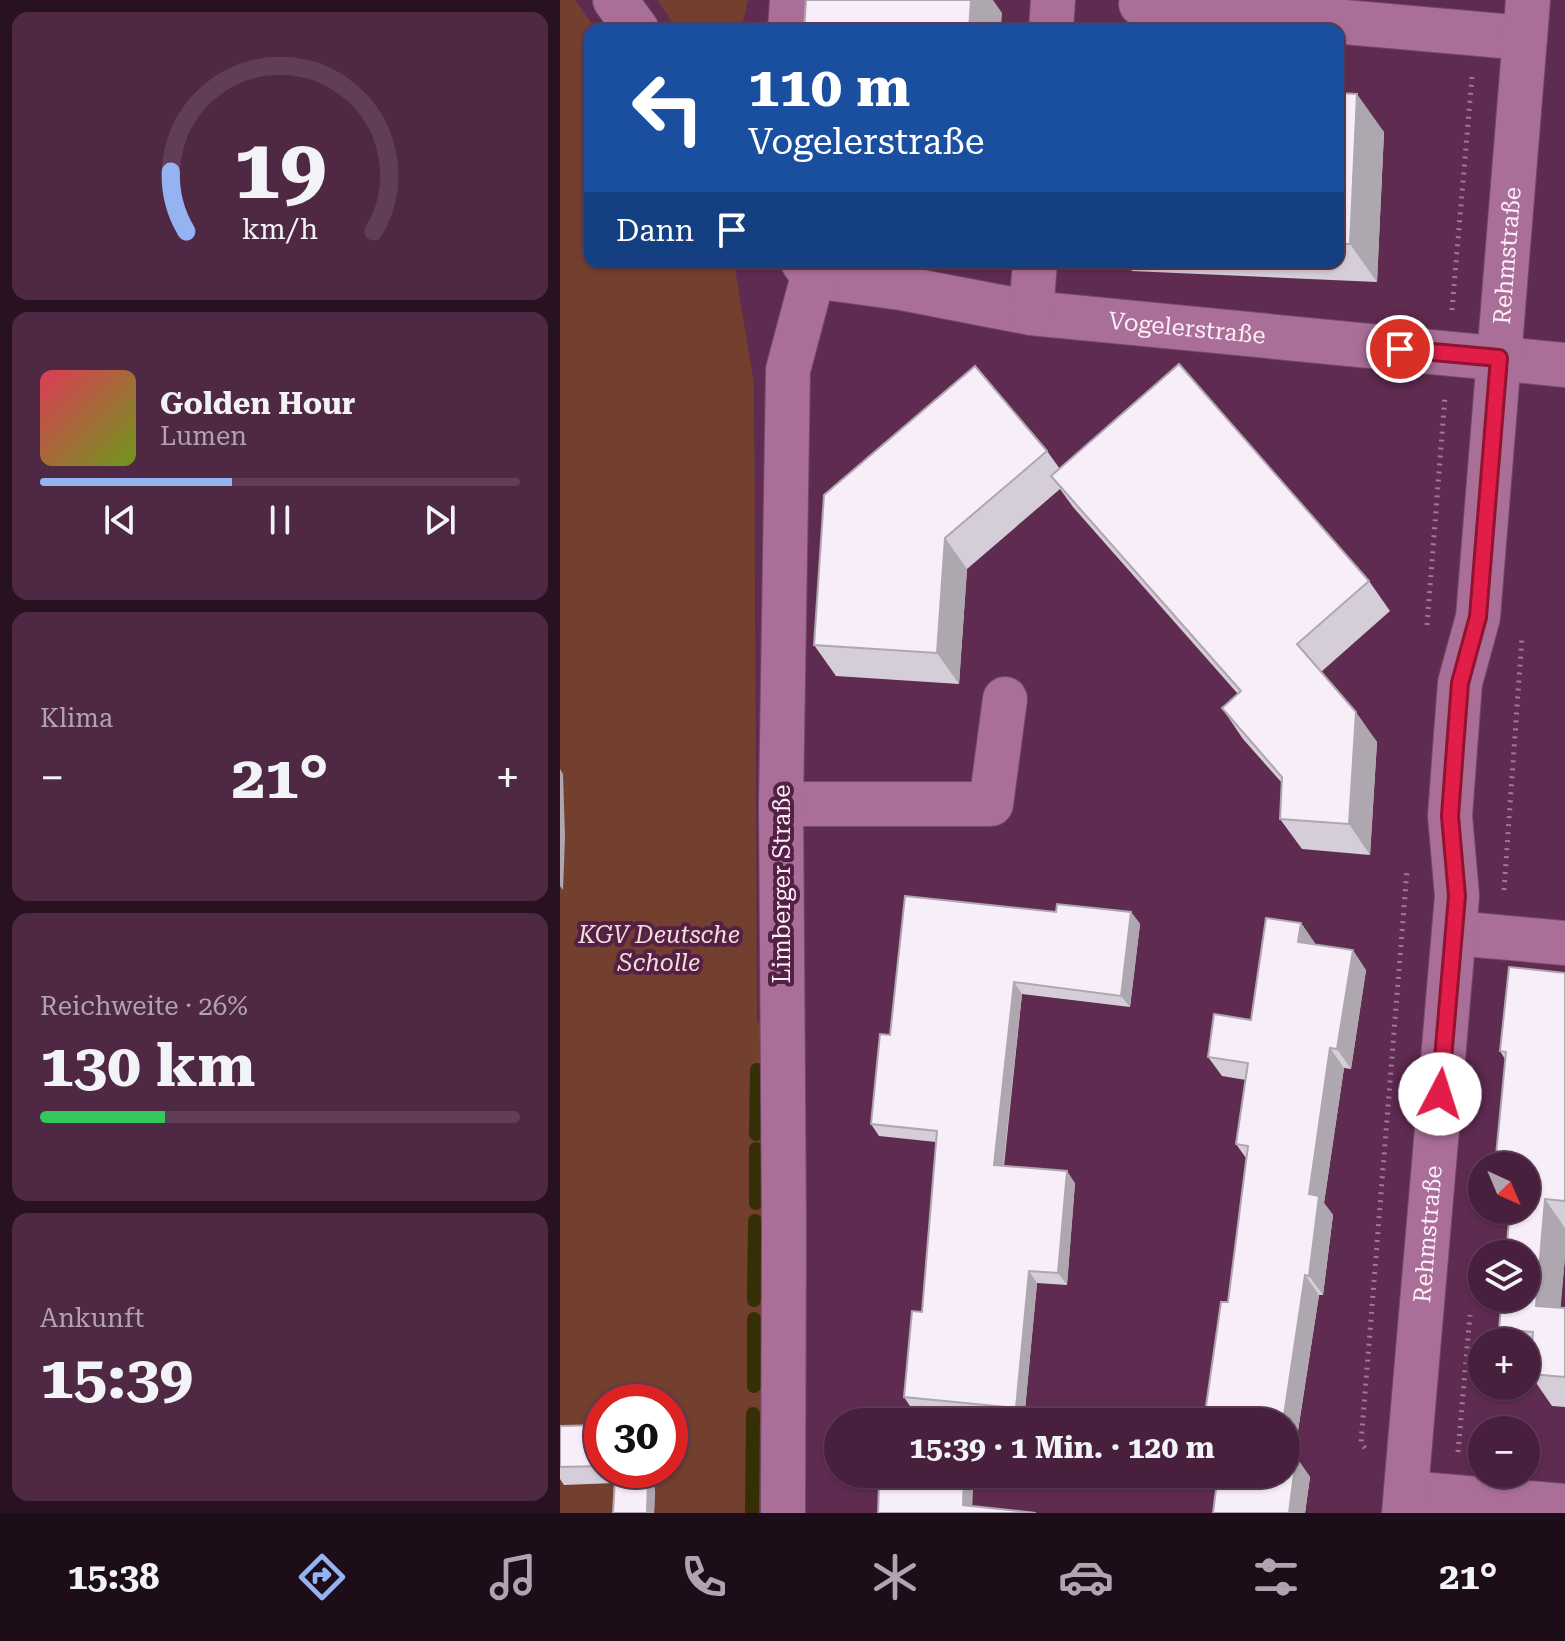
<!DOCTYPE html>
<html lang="de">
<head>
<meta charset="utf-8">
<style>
	:root { --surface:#48203d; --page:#4f2844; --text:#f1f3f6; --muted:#b1a3b0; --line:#603e57; --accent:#95b2f1 }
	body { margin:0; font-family:"Roboto Serif",serif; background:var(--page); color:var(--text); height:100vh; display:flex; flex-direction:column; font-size:30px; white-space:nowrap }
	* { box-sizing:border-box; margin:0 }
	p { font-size:26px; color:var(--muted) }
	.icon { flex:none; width:44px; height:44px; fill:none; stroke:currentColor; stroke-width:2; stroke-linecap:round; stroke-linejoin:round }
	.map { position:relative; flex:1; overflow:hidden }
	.details { display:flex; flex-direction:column; gap:12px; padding:12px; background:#281222; width:560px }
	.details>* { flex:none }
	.banner { position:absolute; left:24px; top:24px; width:760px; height:244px; border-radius:16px; box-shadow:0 2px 6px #0004,0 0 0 2px var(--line); background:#1a4fa0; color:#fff; overflow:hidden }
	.needle { width:52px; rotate:136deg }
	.controls { position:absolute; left:908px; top:1152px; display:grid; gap:16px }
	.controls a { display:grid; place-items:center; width:72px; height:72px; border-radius:50%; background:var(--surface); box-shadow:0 2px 6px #0004,0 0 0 2px var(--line); font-size:40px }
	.speed { position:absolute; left:24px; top:1384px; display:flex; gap:16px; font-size:40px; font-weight:700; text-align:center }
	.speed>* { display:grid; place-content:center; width:104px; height:104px; border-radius:50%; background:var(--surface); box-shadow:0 2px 6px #0004,0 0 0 2px var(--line); line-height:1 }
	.speed .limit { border:12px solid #d22; background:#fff; color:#111 }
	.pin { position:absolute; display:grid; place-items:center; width:68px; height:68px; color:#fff; margin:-34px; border:4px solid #fff; border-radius:50%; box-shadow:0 2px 8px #0007 }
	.me { position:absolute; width:88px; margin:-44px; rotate:5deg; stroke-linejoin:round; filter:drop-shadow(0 0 6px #0008) }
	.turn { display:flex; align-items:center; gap:28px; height:168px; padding:0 32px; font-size:36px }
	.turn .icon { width:104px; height:104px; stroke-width:2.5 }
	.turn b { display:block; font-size:56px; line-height:68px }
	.then { display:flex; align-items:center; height:76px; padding:0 32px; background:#0003; gap:16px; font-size:30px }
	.big { font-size:60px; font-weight:700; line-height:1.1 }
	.details .widget { flex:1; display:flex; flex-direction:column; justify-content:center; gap:12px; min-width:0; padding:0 28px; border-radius:16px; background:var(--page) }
	.details .dial { align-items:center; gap:0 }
	.dial svg { height:208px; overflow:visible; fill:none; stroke:var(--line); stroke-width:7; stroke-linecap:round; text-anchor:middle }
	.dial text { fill:var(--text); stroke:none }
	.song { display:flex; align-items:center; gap:24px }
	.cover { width:96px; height:96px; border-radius:12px; background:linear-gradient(135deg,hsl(350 70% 55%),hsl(80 70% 35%)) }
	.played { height:8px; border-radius:4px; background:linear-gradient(90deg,var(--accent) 40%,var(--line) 40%) }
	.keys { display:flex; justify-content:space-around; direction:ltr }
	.heat { display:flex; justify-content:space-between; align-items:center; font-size:44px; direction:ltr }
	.charge { height:12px; border-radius:6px; background:linear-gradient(90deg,#34c759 26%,var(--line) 0) }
	.trip { position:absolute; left:264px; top:1408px; width:476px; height:80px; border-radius:40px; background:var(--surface); box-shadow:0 2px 6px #0004,0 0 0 2px var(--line); font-weight:700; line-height:80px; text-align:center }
	.menu { display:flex; height:128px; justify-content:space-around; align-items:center; background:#1d0d18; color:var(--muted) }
	.menu .icon { width:56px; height:56px }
	.menu .active { color:var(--accent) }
	.menu b { font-size:36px; color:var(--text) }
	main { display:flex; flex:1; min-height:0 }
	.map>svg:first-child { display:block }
	.green { fill:#73402f; fill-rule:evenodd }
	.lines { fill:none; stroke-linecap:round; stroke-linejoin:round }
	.stream { stroke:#362f06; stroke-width:14 }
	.minor-casing { stroke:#734a69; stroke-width:46 }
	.path { stroke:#9f7a95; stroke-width:5; stroke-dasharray:2 6; stroke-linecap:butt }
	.minor { stroke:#aa6f98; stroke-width:44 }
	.wall { fill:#d5cdd7 }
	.shaded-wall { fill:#aea7af }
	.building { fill:#f8eefa; stroke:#aea7af; stroke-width:2 }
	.route-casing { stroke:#92132f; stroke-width:20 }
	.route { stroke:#e11d48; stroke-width:14 }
	.labels { text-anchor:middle; stroke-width:8; stroke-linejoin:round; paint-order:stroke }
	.street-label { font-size:24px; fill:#fceef7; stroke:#542046 }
	.park-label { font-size:24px; font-style:italic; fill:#f4dfd8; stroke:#542046 }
</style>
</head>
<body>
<main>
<section class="details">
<div class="widget dial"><svg viewBox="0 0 100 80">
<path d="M14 69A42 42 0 1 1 86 69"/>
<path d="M14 69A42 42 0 0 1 8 46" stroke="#95b2f1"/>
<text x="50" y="56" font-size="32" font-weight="700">19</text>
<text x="50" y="72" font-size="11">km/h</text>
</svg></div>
<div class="widget">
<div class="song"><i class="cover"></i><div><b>Golden Hour</b><p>Lumen</p></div></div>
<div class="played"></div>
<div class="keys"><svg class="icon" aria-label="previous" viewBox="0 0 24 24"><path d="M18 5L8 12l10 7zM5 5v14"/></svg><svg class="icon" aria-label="pause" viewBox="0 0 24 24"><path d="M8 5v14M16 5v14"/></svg><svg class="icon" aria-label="next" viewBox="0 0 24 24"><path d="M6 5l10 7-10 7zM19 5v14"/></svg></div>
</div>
<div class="widget"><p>Klima</p>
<div class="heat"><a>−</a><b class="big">21°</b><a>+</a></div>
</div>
<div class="widget"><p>Reichweite · 26%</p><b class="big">130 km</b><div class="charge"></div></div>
<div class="widget"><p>Ankunft</p><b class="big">15:39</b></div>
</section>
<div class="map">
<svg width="1005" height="1513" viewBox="0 0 1005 1513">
	<rect width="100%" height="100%" fill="#602b51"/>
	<g class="green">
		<path d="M0 0H15L36 30H30V262H174L194 384 197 1019 205 1031 204 1513H0ZM42 1402H110V1470H42Z"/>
		<path d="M98 0H188L181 30H117Z"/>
	</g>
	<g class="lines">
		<g class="stream">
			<path d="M196 1134 197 1070"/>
			<path d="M196 1203V1149"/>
			<path d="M194 1300 195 1221"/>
			<path d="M194 1386V1319"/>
			<path d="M192 1513 193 1414"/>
		</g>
		<defs>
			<g id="minor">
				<path d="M55 0 77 30"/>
				<path d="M581 4 965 38"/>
				<path d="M230 30 232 0"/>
				<path d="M491 30 493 0"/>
				<path id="s1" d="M253 276 341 288 471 313 1005 365"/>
				<path d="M471 313 475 262"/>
				<path d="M221 804H431L445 699"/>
				<path d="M894 933 1005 943"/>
				<path d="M846 1493 1005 1506"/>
				<path d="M223 1513 224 1230 221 804 228 370 253 276 243 262"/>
				<path id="s2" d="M844 1513 897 896 890 816 895 748 900 683 918 617 968 0"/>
			</g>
		</defs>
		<use href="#minor" class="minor-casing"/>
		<g class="path">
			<path d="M892 310 912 77"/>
			<path d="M867 625 885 396"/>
			<path d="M944 890 962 637"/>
			<path d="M805 1448 801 1443 847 870"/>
			<path d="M898 1452 910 1315"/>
		</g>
		<use href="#minor" class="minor"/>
	</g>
	<g class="wall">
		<path d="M778 93 824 132 817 282 572 271 565 262H778Z"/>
		<path d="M487 451 500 469 809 581 830 611 761 672 817 742 810 855 742 849 720 819 722 783 683 739 662 708 678 694 513 507 500 489 407 569 399 684 276 676 254 645Z"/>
		<path d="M496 912H571L580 924 570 1007 462 994 444 1166 515 1183 507 1285 477 1283 464 1420 352 1409 344 1397 362 1312 376 1142 319 1136 311 1124 330 1035Z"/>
		<path d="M741 923 755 944 806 970 791 1069 784 1068 764 1203 773 1215 763 1295H759L734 1457H736L750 1477 745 1513H653L726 1422H651L645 1413 668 1302 686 1158 676 1144 686 1080 662 1076 648 1057 691 1020Z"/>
		<path d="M1005 973V1257L1000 1308H1005V1407L992 1406 970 1374 971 1361H966V1342H948L939 1329 949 1219 943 1210H966L945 1059 940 1051Z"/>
		<path d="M42 1425V1470H66V1478L95 1488 94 1513H53L54 1483 4 1485 0 1479V1426Z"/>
	</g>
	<g class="shaded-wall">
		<path d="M410 0H433L442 13 441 30H409Z"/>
		<path d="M797 94 824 132 817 282 790 244Z"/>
		<path d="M385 538 407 569 399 684 377 653Z"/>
		<path d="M796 712 817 742 810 855 789 824Z"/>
		<path d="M0 769 3 774 5 837 3 890 0 886Z"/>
		<path d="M571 912 580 924 570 1007 561 996Z"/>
		<path d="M741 923 755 943 752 961 738 942Z"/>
		<path d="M793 950 806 970 791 1069 777 1049Z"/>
		<path d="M454 982 462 994 442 1177 434 1165Z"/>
		<path d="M770 1048 784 1068 764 1203 773 1215 763 1295 749 1276V1194Z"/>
		<path d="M507 1171 515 1183 507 1285 498 1273Z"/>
		<path d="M985 1199 1005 1228V1257L998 1338 976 1306Z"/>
		<path d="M469 1271 477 1283 464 1420 456 1408Z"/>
		<path d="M745 1275 759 1295 731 1475 726 1467V1422H723Z"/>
		<path d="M736 1457 750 1477 745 1513H729Z"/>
		<path d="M57 1470H66V1483Z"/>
		<path d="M404 1476 413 1490 412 1513 403 1505Z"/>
		<path d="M88 1479 95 1488 94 1513H87Z"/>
	</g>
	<g class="building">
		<path d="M246 0H411L409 30H244Z"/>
		<path d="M778 93 797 94 790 244H778Z"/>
		<path d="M619 364 809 581 737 644 796 712 789 824 720 819 722 777 662 708 681 691 491 476Z"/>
		<path d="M415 366 487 451 385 538 377 653 254 645 264 495Z"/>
		<path d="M345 896 496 912 497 904 571 912 561 996 454 982 434 1165 507 1171 498 1273 469 1271 456 1408 344 1397 352 1311 362 1312 377 1131 311 1124 320 1034 330 1035Z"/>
		<path d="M706 918 741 923 738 942 793 950 777 1049 770 1048 749 1194 759 1196 749 1276 745 1275 723 1422H665V1416L645 1413 661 1302H668L688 1146 676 1144 688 1063 648 1057 654 1014 691 1020Z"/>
		<path d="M949 967 1005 973V1201L985 1199 976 1306 1005 1308V1377L970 1374 973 1332 939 1329 942 1298H966V1254H946L950 1210H966V1166H935L946 1052 940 1051Z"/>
		<path d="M42 1425V1466L0 1467V1426Z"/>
		<path d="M726 1456 736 1457 729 1513H653L658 1474H726Z"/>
		<path d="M404 1476 403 1505 476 1513H318L319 1484Z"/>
		<path d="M55 1478 88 1479 87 1513H53Z"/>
	</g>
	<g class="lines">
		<defs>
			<path id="route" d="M840 349 939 358 918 617 900 683 895 748 890 816 897 896 880 1094"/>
		</defs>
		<use href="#route" class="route-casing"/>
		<use href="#route" class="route"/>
	</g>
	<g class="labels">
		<g class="street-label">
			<text dy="8" stroke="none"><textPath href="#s2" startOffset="1264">Rehmstraße</textPath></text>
			<text dy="8" stroke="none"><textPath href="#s1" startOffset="378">Vogelerstraße</textPath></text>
			<text transform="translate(222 884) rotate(-90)" y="8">Limberger Straße</text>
			<text dy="8" stroke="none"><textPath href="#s2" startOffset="280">Rehmstraße</textPath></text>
		</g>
		<g class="park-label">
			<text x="99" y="943">KGV Deutsche<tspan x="99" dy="28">Scholle</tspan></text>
		</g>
	</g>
</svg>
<div class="controls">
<a><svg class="needle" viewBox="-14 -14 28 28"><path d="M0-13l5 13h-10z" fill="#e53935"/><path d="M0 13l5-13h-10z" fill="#b1a3b0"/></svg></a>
<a><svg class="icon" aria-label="layers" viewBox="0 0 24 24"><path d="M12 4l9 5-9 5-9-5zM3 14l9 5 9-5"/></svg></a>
<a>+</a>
<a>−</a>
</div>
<div class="speed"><div class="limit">30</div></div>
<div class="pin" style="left:840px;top:349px;background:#d93025"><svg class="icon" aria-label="arrive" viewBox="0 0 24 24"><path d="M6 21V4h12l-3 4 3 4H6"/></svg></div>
<svg class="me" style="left:880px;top:1094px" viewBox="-20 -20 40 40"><circle r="19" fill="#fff"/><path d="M0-13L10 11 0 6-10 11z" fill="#e11d48"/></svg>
<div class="trip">15:39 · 1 Min. · 120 m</div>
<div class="banner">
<div class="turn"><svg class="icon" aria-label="left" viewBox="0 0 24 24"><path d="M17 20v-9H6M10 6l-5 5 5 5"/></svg><div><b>110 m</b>Vogelerstraße</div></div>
<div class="then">Dann<svg class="icon" aria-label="arrive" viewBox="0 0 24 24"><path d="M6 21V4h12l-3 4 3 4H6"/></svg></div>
</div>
</div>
</main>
<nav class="menu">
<b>15:38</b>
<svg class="icon active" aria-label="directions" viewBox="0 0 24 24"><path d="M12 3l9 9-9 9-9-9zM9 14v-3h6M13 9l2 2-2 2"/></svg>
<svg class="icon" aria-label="music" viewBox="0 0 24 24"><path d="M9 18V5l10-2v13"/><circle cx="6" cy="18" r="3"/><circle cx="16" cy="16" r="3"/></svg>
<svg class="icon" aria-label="phone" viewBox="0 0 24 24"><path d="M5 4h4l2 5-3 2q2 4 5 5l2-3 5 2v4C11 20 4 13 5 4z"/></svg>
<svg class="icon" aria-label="climate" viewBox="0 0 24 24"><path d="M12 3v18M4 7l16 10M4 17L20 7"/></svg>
<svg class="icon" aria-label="car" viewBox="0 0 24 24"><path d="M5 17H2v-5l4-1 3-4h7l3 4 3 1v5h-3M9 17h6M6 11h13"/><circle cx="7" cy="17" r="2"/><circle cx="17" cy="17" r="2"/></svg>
<svg class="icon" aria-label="filters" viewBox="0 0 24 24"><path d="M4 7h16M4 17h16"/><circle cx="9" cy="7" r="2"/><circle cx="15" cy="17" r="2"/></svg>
<b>21°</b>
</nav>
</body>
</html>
